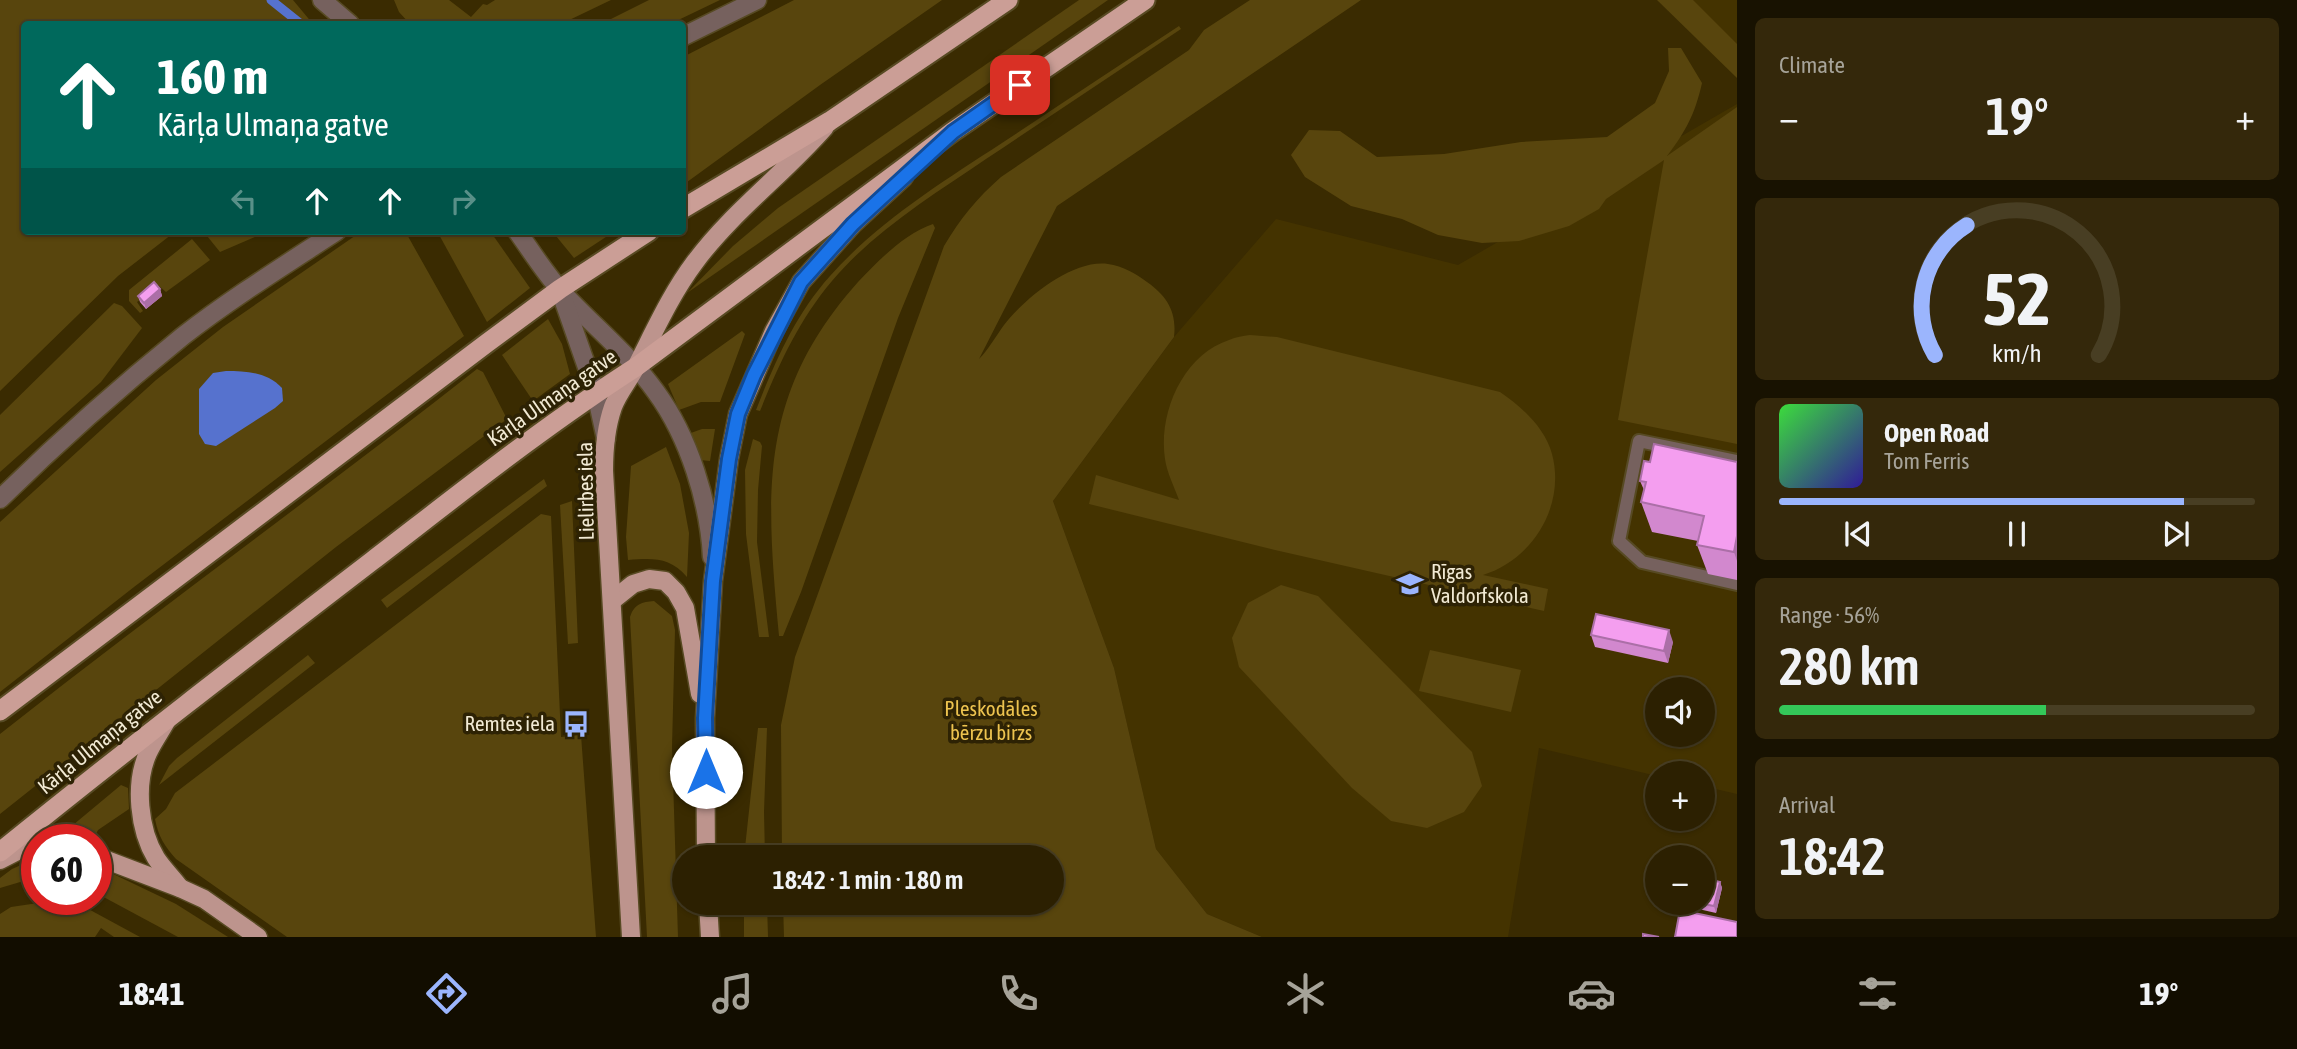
<!DOCTYPE html>
<html lang="en">
<head>
<meta charset="utf-8">
<style>
	:root { --surface:#2c2001; --page:#34280b; --text:#f1f3f6; --muted:#a6a399; --line:#483e23; --accent:#9bb5fd }
	body { margin:0; font-family:"Asap Condensed",sans-serif; background:var(--page); color:var(--text); height:100vh; display:flex; flex-direction:column; font-size:26px; white-space:nowrap }
	* { box-sizing:border-box; margin:0 }
	p { font-size:23px; color:var(--muted) }
	.icon { flex:none; width:38px; height:38px; fill:none; stroke:currentColor; stroke-width:2; stroke-linecap:round; stroke-linejoin:round }
	.map { position:relative; flex:1; overflow:hidden }
	.details { display:flex; flex-direction:column; gap:18px; padding:18px; background:#181201; width:560px }
	.details>* { flex:none }
	.banner { position:absolute; left:21px; top:21px; width:665px; height:214px; border-radius:7px; box-shadow:0 2px 5px #0004,0 0 0 2px var(--line); background:#00695c; color:#fff; overflow:hidden }
	.fabs { position:absolute; left:1645px; top:677px; display:grid; gap:14px }
	.fabs a { display:grid; place-items:center; width:70px; height:70px; border-radius:50%; background:var(--surface); box-shadow:0 2px 5px #0004,0 0 0 2px var(--line); font-size:35px }
	.speed { position:absolute; left:21px; top:824px; display:flex; gap:14px; font-size:35px; font-weight:700; text-align:center }
	.speed>* { display:grid; place-content:center; width:91px; height:91px; border-radius:50%; background:var(--surface); box-shadow:0 2px 5px #0004,0 0 0 2px var(--line); line-height:1 }
	.speed .limit { border:10px solid #d22; background:#fff; color:#111 }
	.pin { position:absolute; display:grid; place-items:center; width:60px; height:60px; color:#fff; margin:-30px; border-radius:14px; box-shadow:0 4px 10px #0006 }
	.me { position:absolute; width:77px; margin:-38px; rotate:0deg; stroke-linejoin:round; filter:drop-shadow(0 0 5px #0008) }
	.turn { display:flex; align-items:center; gap:24px; height:147px; padding:0 21px; font-size:32px }
	.turn .icon { width:91px; height:91px; stroke-width:2.5 }
	.turn b { display:block; font-size:49px; line-height:60px }
	.lanes { display:flex; align-items:center; height:66px; padding:0 21px; background:#0003; justify-content:center; gap:35px; direction:ltr }
	.lanes .off { opacity:.35 }
	.big { font-size:52px; font-weight:600; line-height:1.1 }
	.details .widget { flex:1; display:flex; flex-direction:column; justify-content:center; gap:10px; min-width:0; padding:0 24px; border-radius:10px; background:var(--page) }
	.details .dial { align-items:center; gap:0 }
	.dial svg { height:182px; overflow:visible; fill:none; stroke:var(--line); stroke-width:7; stroke-linecap:round; text-anchor:middle }
	.dial text { fill:var(--text); stroke:none }
	.song { display:flex; align-items:center; gap:21px }
	.cover { width:84px; height:84px; border-radius:10px; background:linear-gradient(135deg,hsl(120 70% 55%),hsl(250 70% 35%)) }
	.played { height:7px; border-radius:4px; background:linear-gradient(90deg,var(--accent) 85%,var(--line) 85%) }
	.keys { display:flex; justify-content:space-around; direction:ltr }
	.heat { display:flex; justify-content:space-between; align-items:center; font-size:38px; direction:ltr }
	.charge { height:10px; border-radius:5px; background:linear-gradient(90deg,#34c759 56%,var(--line) 0) }
	.trip { position:absolute; left:672px; top:845px; width:392px; height:70px; border-radius:35px; background:var(--surface); box-shadow:0 2px 5px #0004,0 0 0 2px var(--line); font-weight:600; line-height:70px; text-align:center }
	.dock { display:flex; height:112px; justify-content:space-around; align-items:center; background:#120d00; color:var(--muted) }
	.dock .icon { width:49px; height:49px }
	.dock .selected { color:var(--accent) }
	.dock b { font-size:32px; color:var(--text) }
	main { display:flex; flex:1; min-height:0 }
	.map>svg:first-child { display:block }
	.built { fill:#430; fill-rule:evenodd }
	.green { fill:#58450d }
	.water { fill:#5672ce }
	.lines { fill:none; stroke-linecap:round; stroke-linejoin:round }
	.stream { stroke:#5672ce; stroke-width:9 }
	.service-casing { stroke:#574a23; stroke-width:16 }
	.minor-casing { stroke:#574a23; stroke-width:21 }
	.tertiary-casing { stroke:#574a23; stroke-width:21 }
	.primary-casing { stroke:#574a23; stroke-width:21 }
	.trunk-casing { stroke:#574a23; stroke-width:23 }
	.service { stroke:#76615e; stroke-width:12 }
	.minor { stroke:#76615e; stroke-width:18 }
	.tertiary { stroke:#76615e; stroke-width:18 }
	.primary { stroke:#bd948d; stroke-width:18 }
	.trunk { stroke:#cb9e96; stroke-width:19 }
	.wall { fill:#d288ce }
	.shaded-wall { fill:#ab6fa7 }
	.building { fill:#f49eef; stroke:#ab6fa7; stroke-width:2 }
	.route-casing { stroke:#114b97; stroke-width:18 }
	.route { stroke:#1a73e8; stroke-width:12 }
	.labels { text-anchor:middle; stroke-width:7; stroke-linejoin:round; paint-order:stroke }
	.street-label { font-size:21px; fill:#f2ead4; stroke:#2d2204 }
	.poi-label { font-size:21px; fill:#f2ead4; stroke:#2d2204; text-anchor:start }
	.park-label { font-size:21px; fill:#edc34f; stroke:#2d2204 }
</style>
</head>
<body>
<main>
<div class="map">
<svg width="1737" height="937" viewBox="0 0 1737 937">
	<rect width="100%" height="100%" fill="#3a2b01"/>
	<g class="built">
		<path d="M1679 0H1737V55Z"/>
		<path d="M1737 104V794L1703 786V774H1657V776L1539 748 1508 937H1262L1207 914 1156 849 1114 668 1053 501 1174 337 1276 219 1458 265ZM1657 690H1703V735H1657Z"/>
	</g>
	<g class="green">
		<path d="M0 0H293L313 24H24V231H176L118 276 0 391Z"/>
		<path d="M394 0H449L471 17 483 4 487 5 495 0H611L561 24H410L399 12Z"/>
		<path d="M649 0H720L670 24H601Z"/>
		<path d="M794 0H942L820 85 683 185V57Z"/>
		<path d="M1079 0H1108L687 293 733 246 778 208Z"/>
		<path d="M1250 0H1361L1057 206 979 359C988 350 996 336 1004 325 1025 298 1073 259 1108 264 1123 266 1136 274 1147 282 1167 296 1177 312 1174 337L1053 501 1114 668 1156 849 1207 914 1262 937H784L783 903H1052V858L782 857 781 725 795 657 944 246C960 219 977 198 1001 177L1189 50 1204 30Z"/>
		<path d="M1657 0H1693L1737 44V78Z"/>
		<path d="M1179 26 1181 29C1116 72 1051 116 986 159 933 195 874 231 832 281 799 320 779 364 760 411L756 410C775 362 795 315 830 276 878 222 942 182 1002 143 1061 104 1120 65 1179 26Z"/>
		<path d="M1668 48H1681L1702 83C1695 114 1686 131 1667 156L1737 107V444L1618 420 1664 160 1606 199 1599 209 1569 226 1519 241 1482 243 1438 235 1402 219 1351 206 1305 177 1291 155 1309 130 1340 131 1377 157 1444 154 1521 142 1607 137 1655 103 1669 71Z"/>
		<path d="M933 224 935 228 898 318 801 592 783 636H779C766 495 757 395 858 282 878 261 905 233 933 224Z"/>
		<path d="M203 231H269L220 252Z"/>
		<path d="M362 231H405L464 336 134 587 0 692V522L156 380 223 327Z"/>
		<path d="M437 231H490L530 288 487 322Z"/>
		<path d="M552 231H615L574 258Z"/>
		<path d="M192 239 210 260 166 292 158 285 137 302 143 311 140 313 129 301V290Z"/>
		<path d="M114 303 122 306 142 328 101 382 0 472V415Z"/>
		<path d="M548 319 562 344 570 374 533 401 502 355Z"/>
		<path d="M742 331 745 334 720 402H701L679 410 668 384Z"/>
		<path d="M1250 335 1277 337 1500 392C1522 407 1545 428 1552 454 1566 506 1532 560 1483 575L1548 589 1544 611 1275 550 1089 504 1096 475 1179 500C1174 486 1167 473 1165 459 1158 413 1183 355 1229 340 1236 337 1243 336 1250 335Z"/>
		<path d="M477 369 483 372 507 419 336 547 0 814V734C157 610 319 493 477 369Z"/>
		<path d="M702 429H715L710 461 700 460 688 434Z"/>
		<path d="M753 439 760 442 762 446 758 490 757 542 769 637H759L746 534 745 470Z"/>
		<path d="M666 447 680 484 689 533 687 577C670 557 653 558 628 560L626 537 631 466Z"/>
		<path d="M544 479 547 486 387 608 381 600Z"/>
		<path d="M572 501 578 643 568 644 560 505Z"/>
		<path d="M541 514 551 516 561 737 581 735 596 937H287L176 859C165 847 158 836 155 819L166 809 175 793Z"/>
		<path d="M1281 585 1318 596 1472 752 1482 786 1464 812 1427 828 1391 821 1352 788 1239 667 1232 638 1248 603Z"/>
		<path d="M654 601 672 616 675 630 672 747 678 937H647L630 617C634 604 642 602 654 601Z"/>
		<path d="M1430 650 1521 670 1511 712 1419 691Z"/>
		<path d="M308 655 315 663 159 785 169 766 177 758Z"/>
		<path d="M758 728H767L764 812 765 857H744Z"/>
		<path d="M121 785 128 788 129 809 98 830 93 840 74 833 73 825Z"/>
		<path d="M37 858V880H27L0 888V878L12 869Z"/>
		<path d="M109 872 176 904 228 937H178L98 894Z"/>
		<path d="M45 902 81 905 140 937H114L101 928 95 937H0V914L11 907Z"/>
		<path d="M744 903H767L768 937H744Z"/>
	</g>
	<path class="water" d="M226 371C247 371 267 372 282 388L283 401 275 408 216 446 205 444 199 434V389L213 373Z"/>
	<g class="lines">
		<path class="stream" d="M271 0 301 24"/>
		<defs>
			<path id="service" d="M1737 461 1639 441 1619 541 1642 562 1737 584"/>
			<g id="minor">
				<path d="M682 37 757 0"/>
				<path d="M0 499C58 442 120 387 183 336 232 298 285 265 337 231"/>
			</g>
			<g id="tertiary">
				<path d="M322 0 350 24"/>
				<path d="M517 231C531 251 545 273 561 291 592 325 629 354 656 392 689 437 709 502 712 557"/>
				<path d="M562 296 596 393 606 439"/>
			</g>
			<g id="primary">
				<path d="M613 600 633 584 649 579 665 581 676 592 685 608 700 694"/>
				<path d="M167 720C161 731 153 742 148 753 134 784 139 830 156 858 163 869 173 878 180 888"/>
				<path d="M96 856 180 888 204 899 258 937"/>
				<path d="M706 858 705 718 713 581 729 459 738 414 774 331 801 282 853 224 904 177"/>
				<path d="M0 860 31 844H37"/>
				<path d="M708 903 710 937"/>
				<path d="M631 937 604 471C604 451 606 427 613 407 618 393 630 379 637 365 655 330 671 294 695 262 732 212 784 174 825 127"/>
			</g>
			<g id="trunk">
				<path d="M682 209 830 121 1008 0"/>
				<path d="M0 711 487 343 560 289 649 231"/>
				<path d="M0 852C122 753 247 657 372 561 458 495 544 426 636 367L952 132 1145 0"/>
			</g>
		</defs>
		<use href="#service" class="service-casing"/>
		<use href="#minor" class="minor-casing"/>
		<use href="#tertiary" class="tertiary-casing"/>
		<use href="#primary" class="primary-casing"/>
		<use href="#trunk" class="trunk-casing"/>
		<use href="#service" class="service"/>
		<use href="#minor" class="minor"/>
		<use href="#tertiary" class="tertiary"/>
		<use href="#primary" class="primary"/>
		<use href="#trunk" class="trunk"/>
	</g>
	<g class="wall">
		<path d="M160 289 162 296 146 309 140 302 138 296Z"/>
		<path d="M1650 462H1737V580L1708 574 1697 545 1698 541 1652 532 1641 502 1644 490 1640 481Z"/>
		<path d="M1591 635 1673 642 1668 663 1595 647Z"/>
		<path d="M1720 882 1722 888 1716 913 1672 903H1703Z"/>
	</g>
	<g class="shaded-wall">
		<path d="M160 289 162 296 146 309 144 303Z"/>
		<path d="M1737 536V561L1734 552Z"/>
		<path d="M1669 630 1673 642 1668 663 1664 651Z"/>
		<path d="M1720 882 1722 888 1716 913 1714 906Z"/>
	</g>
	<g class="building">
		<path d="M154 282 160 289 144 303 138 296Z"/>
		<path d="M1654 444 1737 462V536L1734 552 1697 545 1704 516 1641 502 1646 482 1640 481 1644 461 1650 462Z"/>
		<path d="M1596 614 1669 630 1664 651 1591 635Z"/>
		<path d="M1703 878 1720 882 1714 906 1698 903H1703Z"/>
		<path d="M1680 910 1737 922V937H1675Z"/>
		<path d="M1643 934 1659 937H1643Z"/>
	</g>
	<g class="lines">
		<defs>
			<path id="route" d="M706 772 705 718 713 581 729 459 738 414 754 375 801 282 853 224 953 132 1020 85"/>
		</defs>
		<use href="#route" class="route-casing"/>
		<use href="#route" class="route"/>
	</g>
	<defs>
		<symbol id="school-bare" viewBox="-9 -9 18 18"><path d="M0-5L7-2L0 1L-7-2ZM-4 1L0 2.5L4 1V4Q0 6-4 4Z" fill="#9bb5fd" stroke="#2d2204" stroke-width="2.5" paint-order="stroke"/></symbol>
		<symbol id="bus-bare" viewBox="-9 -9 18 18"><path d="M-5-6H5V4H4V6H2V4H-2V6H-4V4H-5ZM-3.5-4V0h7V-4ZM-3.5 1.2v1.5H-2V1.2ZM2 1.2v1.5H3.5V1.2Z" fill="#9bb5fd" stroke="#2d2204" stroke-width="2.5" paint-order="stroke"/></symbol>
	</defs>
	<g fill-rule="evenodd">
		<use href="#school-bare" x="1391" y="565" width="38" height="38"/>
		<use href="#bus-bare" x="557" y="705" width="38" height="38"/>
	</g>
	<g class="labels">
		<g class="street-label">
			<text transform="translate(552 398) rotate(-35)" y="7">Kārļa Ulmaņa gatve</text>
			<text transform="translate(586 491) rotate(-91)" y="7">Lielirbes iela</text>
			<text transform="translate(100 742) rotate(-39)" y="7">Kārļa Ulmaņa gatve</text>
		</g>
		<g class="poi-label">
			<text x="1431" y="579">Rīgas<tspan x="1431" dy="24">Valdorfskola</tspan></text>
			<text x="555" y="731" text-anchor="end">Remtes iela</text>
		</g>
		<g class="park-label">
			<text x="991" y="716">Pleskodāles<tspan x="991" dy="24">bērzu birzs</tspan></text>
		</g>
	</g>
</svg>
<div class="fabs">
<a><svg class="icon" aria-label="sound" viewBox="0 0 24 24"><path d="M4 9h4l5-4v14l-5-4H4zM17 9q2 3 0 6"/></svg></a>
<a>+</a>
<a>−</a>
</div>
<div class="speed"><div class="limit">60</div></div>
<div class="pin" style="left:1020px;top:85px;background:#d93025"><svg class="icon" aria-label="arrive" viewBox="0 0 24 24"><path d="M6 21V4h12l-3 4 3 4H6"/></svg></div>
<svg class="me" style="left:706px;top:772px" viewBox="-20 -20 40 40"><circle r="19" fill="#fff"/><path d="M0-13L10 11 0 6-10 11z" fill="#1a73e8"/></svg>
<div class="trip">18:42 · 1 min · 180 m</div>
<div class="banner">
<div class="turn"><svg class="icon" aria-label="ahead" viewBox="0 0 24 24"><path d="M12 20V5M6 11l6-6 6 6"/></svg><div><b>160 m</b>Kārļa Ulmaņa gatve</div></div>
<div class="lanes"><svg class="icon off" aria-label="left" viewBox="0 0 24 24"><path d="M17 20v-9H6M10 6l-5 5 5 5"/></svg><svg class="icon" aria-label="ahead" viewBox="0 0 24 24"><path d="M12 20V5M6 11l6-6 6 6"/></svg><svg class="icon" aria-label="ahead" viewBox="0 0 24 24"><path d="M12 20V5M6 11l6-6 6 6"/></svg><svg class="icon off" aria-label="right" viewBox="0 0 24 24"><path d="M7 20v-9h11M14 6l5 5-5 5"/></svg></div>
</div>
</div>
<section class="details">
<div class="widget"><p>Climate</p>
<div class="heat"><a>−</a><b class="big">19°</b><a>+</a></div>
</div>
<div class="widget dial"><svg viewBox="0 0 100 80">
<path d="M14 69A42 42 0 1 1 86 69"/>
<path d="M14 69A42 42 0 0 1 28 12" stroke="#9bb5fd"/>
<text x="50" y="56" font-size="32" font-weight="700">52</text>
<text x="50" y="72" font-size="11">km/h</text>
</svg></div>
<div class="widget">
<div class="song"><i class="cover"></i><div><b>Open Road</b><p>Tom Ferris</p></div></div>
<div class="played"></div>
<div class="keys"><svg class="icon" aria-label="previous" viewBox="0 0 24 24"><path d="M18 5L8 12l10 7zM5 5v14"/></svg><svg class="icon" aria-label="pause" viewBox="0 0 24 24"><path d="M8 5v14M16 5v14"/></svg><svg class="icon" aria-label="next" viewBox="0 0 24 24"><path d="M6 5l10 7-10 7zM19 5v14"/></svg></div>
</div>
<div class="widget"><p>Range · 56%</p><b class="big">280 km</b><div class="charge"></div></div>
<div class="widget"><p>Arrival</p><b class="big">18:42</b></div>
</section>
</main>
<nav class="dock">
<b>18:41</b>
<svg class="icon selected" aria-label="directions" viewBox="0 0 24 24"><path d="M12 3l9 9-9 9-9-9zM9 14v-3h6M13 9l2 2-2 2"/></svg>
<svg class="icon" aria-label="music" viewBox="0 0 24 24"><path d="M9 18V5l10-2v13"/><circle cx="6" cy="18" r="3"/><circle cx="16" cy="16" r="3"/></svg>
<svg class="icon" aria-label="phone" viewBox="0 0 24 24"><path d="M5 4h4l2 5-3 2q2 4 5 5l2-3 5 2v4C11 20 4 13 5 4z"/></svg>
<svg class="icon" aria-label="climate" viewBox="0 0 24 24"><path d="M12 3v18M4 7l16 10M4 17L20 7"/></svg>
<svg class="icon" aria-label="car" viewBox="0 0 24 24"><path d="M5 17H2v-5l4-1 3-4h7l3 4 3 1v5h-3M9 17h6M6 11h13"/><circle cx="7" cy="17" r="2"/><circle cx="17" cy="17" r="2"/></svg>
<svg class="icon" aria-label="filters" viewBox="0 0 24 24"><path d="M4 7h16M4 17h16"/><circle cx="9" cy="7" r="2"/><circle cx="15" cy="17" r="2"/></svg>
<b>19°</b>
</nav>
</body>
</html>
